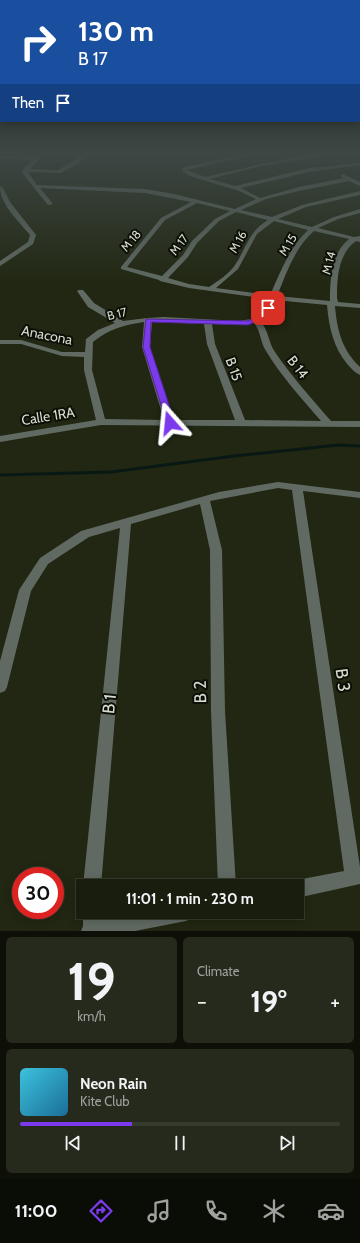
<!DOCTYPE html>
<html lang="en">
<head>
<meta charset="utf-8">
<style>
	:root { --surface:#191d0e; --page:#262a1c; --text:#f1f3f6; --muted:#9fa29e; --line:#373b2e; --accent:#7c3aed }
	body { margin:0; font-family:Cabin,sans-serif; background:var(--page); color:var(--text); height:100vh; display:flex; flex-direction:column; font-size:15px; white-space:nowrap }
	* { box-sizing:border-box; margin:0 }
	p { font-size:13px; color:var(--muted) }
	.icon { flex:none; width:22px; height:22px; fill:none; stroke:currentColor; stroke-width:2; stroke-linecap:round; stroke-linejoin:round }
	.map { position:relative; height:931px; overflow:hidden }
	.side { display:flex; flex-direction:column; gap:6px; padding:6px; background:#0e1008; flex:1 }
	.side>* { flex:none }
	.hud { position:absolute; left:0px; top:0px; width:360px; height:122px; box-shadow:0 2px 10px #0003,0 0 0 1px var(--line); background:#1a4fa0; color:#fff; overflow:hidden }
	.speed { position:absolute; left:12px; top:867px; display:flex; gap:8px; font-size:20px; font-weight:700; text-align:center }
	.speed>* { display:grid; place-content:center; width:52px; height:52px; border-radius:50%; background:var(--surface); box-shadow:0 2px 10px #0003,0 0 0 1px var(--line); line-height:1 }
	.speed .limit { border:6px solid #d22; background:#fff; color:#111 }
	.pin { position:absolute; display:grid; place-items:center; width:34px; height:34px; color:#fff; margin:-17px; border-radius:8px; box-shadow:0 2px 6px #0006 }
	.me { position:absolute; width:44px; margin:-22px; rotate:342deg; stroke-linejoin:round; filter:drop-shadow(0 0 3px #0008) }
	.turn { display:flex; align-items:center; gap:14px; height:84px; padding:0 12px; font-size:18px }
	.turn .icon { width:52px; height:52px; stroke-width:2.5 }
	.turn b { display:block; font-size:28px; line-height:34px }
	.then { display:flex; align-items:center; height:38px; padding:0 12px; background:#0003; gap:8px; font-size:15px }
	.big { font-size:30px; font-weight:700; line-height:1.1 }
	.side .widget { flex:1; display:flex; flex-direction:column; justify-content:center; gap:6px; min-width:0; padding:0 14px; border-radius:6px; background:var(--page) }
	.side .dial { align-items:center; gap:0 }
	.dial b { font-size:52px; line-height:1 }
	.song { display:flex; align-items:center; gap:12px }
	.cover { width:48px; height:48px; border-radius:6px; background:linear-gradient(135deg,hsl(190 70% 55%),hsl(200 70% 35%)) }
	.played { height:4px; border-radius:2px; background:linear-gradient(90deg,var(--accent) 35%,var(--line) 35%) }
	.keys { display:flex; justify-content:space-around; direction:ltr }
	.heat { display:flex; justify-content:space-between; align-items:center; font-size:22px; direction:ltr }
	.side .tiles { flex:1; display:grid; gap:6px; grid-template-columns:1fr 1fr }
	.widget:last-child { grid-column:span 2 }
	.trip { position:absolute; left:76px; top:879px; width:228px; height:40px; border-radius:0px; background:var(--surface); box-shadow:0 2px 10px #0003,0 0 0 1px var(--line); font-weight:700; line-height:40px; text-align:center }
	.menu { display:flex; height:64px; justify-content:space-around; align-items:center; background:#0a0c06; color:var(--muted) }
	.menu .icon { width:28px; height:28px }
	.menu .active { color:var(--accent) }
	.menu b { font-size:18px; color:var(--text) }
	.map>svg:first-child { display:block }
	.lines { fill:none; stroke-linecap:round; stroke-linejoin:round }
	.stream { stroke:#081915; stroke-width:3 }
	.minor { fill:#606a62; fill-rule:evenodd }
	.route { fill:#7c3aed; stroke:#51269a }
	.labels { text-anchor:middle; stroke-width:4; stroke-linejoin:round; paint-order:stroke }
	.far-street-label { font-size:12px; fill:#d6dbce; stroke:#0c0f06 }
	.street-label { font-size:14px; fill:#d6dbce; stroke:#0c0f06 }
	.near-street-label { font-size:17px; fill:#d6dbce; stroke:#0c0f06 }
</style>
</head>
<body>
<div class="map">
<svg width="360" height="931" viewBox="0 0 360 931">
	<rect width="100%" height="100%" fill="#212712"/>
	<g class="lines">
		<path class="stream" d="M0 475 111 472 234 456 338 445 360 446"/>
		<g class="minor">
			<path d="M40 154H44L30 169 58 170 84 154H89L77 164 61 173 28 172 37 185 145 189 174 194 235 209 256 199 239 191 190 176 182 171V169L188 166 249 154H256L187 170 205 177 261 164 316 154H325L305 159 261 166 210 179 235 186 309 168 360 163V165L309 172 241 188 260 198 299 187 344 178 340 176 343 174 360 182V186L349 181 299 191 266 199 241 210 272 217 302 205 360 191V195L306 207 278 219 312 227 334 217 360 209V213L338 219 318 228 354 237 360 236V242L356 241C338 254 337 278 337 298L338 302 360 304V308L335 306C337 330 342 350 360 367V375C355 373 351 368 348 365 333 347 329 327 327 305L275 300 267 319 260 321C269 330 268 342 275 352 291 376 312 399 331 421H360V427L101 425 0 442V436L96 420 84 370V357L62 356 21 344H0V340H21L62 352H85L86 339 98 330 115 323 88 307 77 291 79 290H83L94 303 123 321 147 318 164 317 239 321 251 319 261 316 268 299 189 288 160 281 159 280 121 269V267L161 218 191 202 145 193 40 188 53 204 48 205 22 173 23 169 33 160 0 158V156L36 158ZM197 203 230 211 215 219 192 241 183 255 162 276 127 267 165 220ZM236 212 268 220C248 232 247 247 235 265 229 274 218 281 209 287L189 284 168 278 188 257 197 243 219 221ZM274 221 308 230C290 246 280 273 270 295L216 288 238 269 257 234ZM314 231 349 239C331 253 330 280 330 301L277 296C286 274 295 247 314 231ZM144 322 142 347 164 420 105 419 92 370 93 342C109 329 124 325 144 322ZM152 322 204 324 207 344 235 420H174L150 347ZM254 323C261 331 260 342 266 351 281 376 302 399 321 421L245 420 215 344 212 324 239 325Z"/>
			<path d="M0 186 3 188 10 202 36 235 33 244 0 266V261L28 242 30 235C19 221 0 205 0 186Z"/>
			<path d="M278 482 360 492V498L303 491 360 867V884L297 898V886H290L291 883 297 880 344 871 292 490 278 488 210 501 222 550 225 711 236 886H218L211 711 210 550 200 504 131 524 101 886H83L120 528 89 537 48 564 31 591 7 687 5 691 0 693V661L19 590 40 558 81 531 219 492Z"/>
			<path d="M83 912H101V920L141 912H195L192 918 186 921 135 931H81L83 926Z"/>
		</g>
	</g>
	<linearGradient id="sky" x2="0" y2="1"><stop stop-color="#12150a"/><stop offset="0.54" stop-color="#3d4744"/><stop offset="1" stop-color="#3d4744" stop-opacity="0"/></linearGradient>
	<rect width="360" height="284" fill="url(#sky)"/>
	<path class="route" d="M266 306 272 308 266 318 248 325 151 322 150 347 175 423 170 425 167 424 143 347 146 319 247 321 261 315Z"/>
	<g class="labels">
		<g class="far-street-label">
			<text transform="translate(131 241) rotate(-50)" y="4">M 18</text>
			<text transform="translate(238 242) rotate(-61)" y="4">M 16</text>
			<text transform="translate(179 245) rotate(-53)" y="4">M 17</text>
			<text transform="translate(288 245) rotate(-59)" y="4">M 15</text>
			<text transform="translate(329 263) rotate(-76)" y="4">M 14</text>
			<text transform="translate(117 314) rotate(-14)" y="4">B 17</text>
		</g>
		<g class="street-label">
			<text transform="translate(47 335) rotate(11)" y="5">Anacona</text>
			<text transform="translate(298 367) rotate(52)" y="5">B 14</text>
			<text transform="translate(234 369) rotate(70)" y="5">B 15</text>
			<text transform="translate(48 416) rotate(-9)" y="5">Calle 1RA</text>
		</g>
		<g class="near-street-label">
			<text transform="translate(343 680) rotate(82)" y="6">B 3</text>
			<text transform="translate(200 692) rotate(-91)" y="6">B 2</text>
			<text transform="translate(109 704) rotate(-84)" y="6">B 1</text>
		</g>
	</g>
</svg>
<div class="speed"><div class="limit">30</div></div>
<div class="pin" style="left:268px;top:308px;background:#d93025"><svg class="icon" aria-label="arrive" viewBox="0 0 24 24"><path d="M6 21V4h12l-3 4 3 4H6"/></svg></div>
<svg class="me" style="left:170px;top:423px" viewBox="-20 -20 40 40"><path d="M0-17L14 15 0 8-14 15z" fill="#7c3aed" stroke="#fff" stroke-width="4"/></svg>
<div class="trip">11:01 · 1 min · 230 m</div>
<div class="hud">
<div class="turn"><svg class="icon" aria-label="right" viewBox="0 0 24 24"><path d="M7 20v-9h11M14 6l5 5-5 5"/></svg><div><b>130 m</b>B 17</div></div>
<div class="then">Then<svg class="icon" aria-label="arrive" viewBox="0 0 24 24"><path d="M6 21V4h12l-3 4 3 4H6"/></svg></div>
</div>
</div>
<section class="side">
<div class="tiles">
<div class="widget dial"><b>19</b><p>km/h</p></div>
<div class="widget"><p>Climate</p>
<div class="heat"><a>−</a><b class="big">19°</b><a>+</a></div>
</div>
<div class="widget">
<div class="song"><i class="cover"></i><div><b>Neon Rain</b><p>Kite Club</p></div></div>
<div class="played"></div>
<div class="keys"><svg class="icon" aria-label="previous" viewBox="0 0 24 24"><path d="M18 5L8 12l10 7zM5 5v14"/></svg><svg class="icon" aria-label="pause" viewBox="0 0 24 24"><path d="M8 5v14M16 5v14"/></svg><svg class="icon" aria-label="next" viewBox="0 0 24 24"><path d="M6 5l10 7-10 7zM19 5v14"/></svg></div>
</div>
</div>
</section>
<nav class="menu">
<b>11:00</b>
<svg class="icon active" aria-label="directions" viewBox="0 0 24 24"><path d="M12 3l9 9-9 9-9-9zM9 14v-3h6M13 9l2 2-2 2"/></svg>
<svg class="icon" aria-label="music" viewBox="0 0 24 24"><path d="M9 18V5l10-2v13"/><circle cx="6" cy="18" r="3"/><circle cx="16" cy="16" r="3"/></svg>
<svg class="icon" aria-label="phone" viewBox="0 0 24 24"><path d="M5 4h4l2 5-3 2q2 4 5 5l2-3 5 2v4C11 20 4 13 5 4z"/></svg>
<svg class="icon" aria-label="climate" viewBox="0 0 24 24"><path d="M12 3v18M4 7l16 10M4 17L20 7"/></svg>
<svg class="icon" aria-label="car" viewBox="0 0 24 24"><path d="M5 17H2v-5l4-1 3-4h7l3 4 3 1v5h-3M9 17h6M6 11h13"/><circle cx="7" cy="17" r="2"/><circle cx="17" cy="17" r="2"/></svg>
</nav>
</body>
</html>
